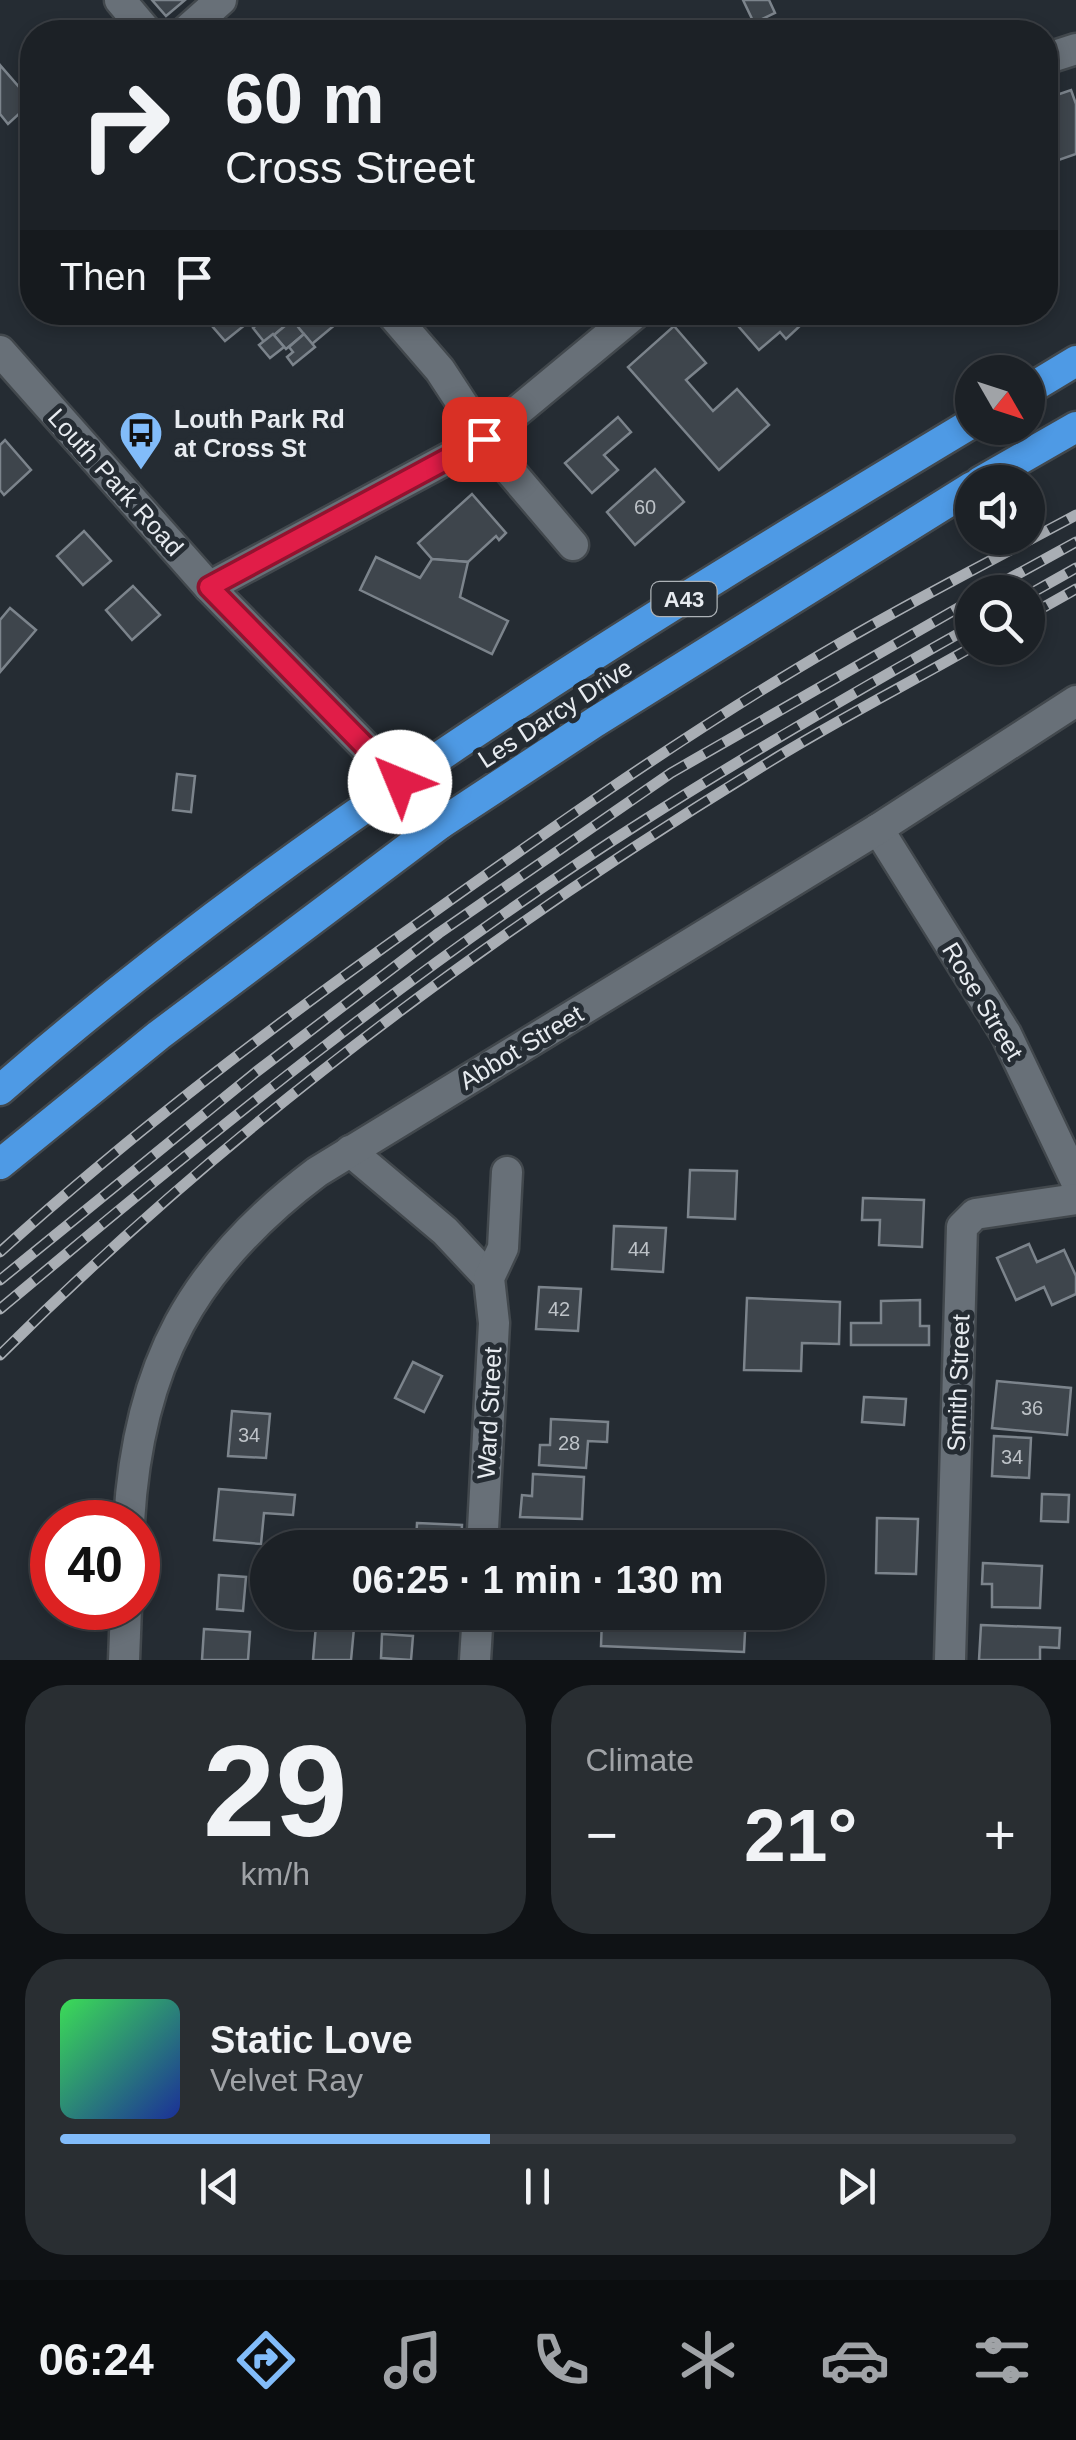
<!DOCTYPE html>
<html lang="en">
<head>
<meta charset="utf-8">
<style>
	:root { --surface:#1c2126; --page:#292e32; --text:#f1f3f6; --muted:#a0a3a7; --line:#3a3e43; --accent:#82bcfa }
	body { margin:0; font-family:Arial,sans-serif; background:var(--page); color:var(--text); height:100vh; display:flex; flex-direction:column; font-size:38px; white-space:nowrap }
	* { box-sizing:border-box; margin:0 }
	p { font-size:32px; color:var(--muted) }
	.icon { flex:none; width:55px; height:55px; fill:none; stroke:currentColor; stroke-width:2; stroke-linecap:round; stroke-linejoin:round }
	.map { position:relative; height:1660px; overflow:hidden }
	.details { display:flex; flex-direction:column; gap:25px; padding:25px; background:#0f1215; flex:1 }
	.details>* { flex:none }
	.hud { position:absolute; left:20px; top:20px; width:1038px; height:305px; border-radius:40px; box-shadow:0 5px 15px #0003,0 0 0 2px var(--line); background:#1c2126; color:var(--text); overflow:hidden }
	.needle { width:65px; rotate:129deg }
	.tools { position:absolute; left:955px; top:355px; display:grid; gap:20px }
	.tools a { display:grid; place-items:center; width:90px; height:90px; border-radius:50%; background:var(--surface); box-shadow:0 5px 15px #0003,0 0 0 2px var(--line); font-size:50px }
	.speed { position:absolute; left:30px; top:1500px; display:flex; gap:20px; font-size:50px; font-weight:700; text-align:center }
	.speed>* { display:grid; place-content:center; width:130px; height:130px; border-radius:50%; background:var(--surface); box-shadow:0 5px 15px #0003,0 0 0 2px var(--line); line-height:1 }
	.speed .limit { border:15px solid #d22; background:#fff; color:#111 }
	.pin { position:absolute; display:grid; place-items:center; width:85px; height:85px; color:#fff; margin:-42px; border-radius:20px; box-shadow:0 5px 15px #0006 }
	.me { position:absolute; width:110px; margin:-55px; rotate:315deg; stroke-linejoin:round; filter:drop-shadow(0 0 8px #0008) }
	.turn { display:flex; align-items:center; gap:35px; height:210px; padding:0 40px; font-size:45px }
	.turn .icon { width:130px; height:130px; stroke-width:2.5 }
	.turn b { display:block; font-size:70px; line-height:85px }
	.then { display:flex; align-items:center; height:95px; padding:0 40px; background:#0003; gap:20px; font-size:38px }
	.big { font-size:75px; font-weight:700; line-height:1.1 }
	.details .card { flex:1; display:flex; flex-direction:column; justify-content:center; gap:15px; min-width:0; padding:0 35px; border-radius:40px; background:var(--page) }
	.details .dial { align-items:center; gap:0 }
	.dial b { font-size:130px; line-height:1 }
	.song { display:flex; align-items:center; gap:30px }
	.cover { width:120px; height:120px; border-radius:15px; background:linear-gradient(135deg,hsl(130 70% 55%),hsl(230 70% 35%)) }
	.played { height:10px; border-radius:5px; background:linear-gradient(90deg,var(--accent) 45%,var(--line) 45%) }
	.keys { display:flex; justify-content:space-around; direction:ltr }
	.heat { display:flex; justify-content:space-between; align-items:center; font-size:55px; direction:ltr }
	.details .tiles { flex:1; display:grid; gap:25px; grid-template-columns:1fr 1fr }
	.card:last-child { grid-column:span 2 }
	.trip { position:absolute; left:250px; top:1530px; width:575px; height:100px; border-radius:50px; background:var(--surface); box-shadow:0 5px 15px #0003,0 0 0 2px var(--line); font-weight:700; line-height:100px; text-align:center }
	.tab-bar { display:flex; height:160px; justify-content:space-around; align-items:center; background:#0b0d0f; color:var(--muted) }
	.tab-bar .icon { width:70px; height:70px }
	.tab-bar .active { color:var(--accent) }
	.tab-bar b { font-size:45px; color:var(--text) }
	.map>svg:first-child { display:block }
	.building { fill:#3e454c; stroke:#7c848c; stroke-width:2.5 }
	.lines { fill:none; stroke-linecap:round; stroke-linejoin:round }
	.minor-casing { stroke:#42484d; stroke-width:35 }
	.highway-casing { stroke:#42484d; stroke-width:35 }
	.minor { stroke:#687078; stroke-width:30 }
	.highway { stroke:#4e9ae5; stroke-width:30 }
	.rail-casing { stroke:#a9aeb4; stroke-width:11 }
	.rail { stroke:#252c33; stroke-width:8; stroke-dasharray:22; stroke-linecap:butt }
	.route-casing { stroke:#92132f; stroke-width:25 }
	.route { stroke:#e11d48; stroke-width:18 }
	.labels { text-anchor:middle; stroke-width:10; stroke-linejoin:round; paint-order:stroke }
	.number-label { font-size:20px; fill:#bdc2c7 }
	.shield { fill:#252c33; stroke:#adb2b7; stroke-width:2.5 }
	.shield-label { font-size:22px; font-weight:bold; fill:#e7ebf0 }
	.poi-label { font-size:25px; font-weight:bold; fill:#e7ebf0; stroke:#252c33; text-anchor:start }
	.street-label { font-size:25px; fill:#e7ebf0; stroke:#252c33 }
</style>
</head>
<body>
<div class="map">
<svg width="1076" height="1660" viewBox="0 0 1076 1660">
	<rect width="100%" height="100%" fill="#252c33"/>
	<g class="building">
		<path d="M152 0H185L166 16Z"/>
		<path d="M743 0H769L775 13 754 23Z"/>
		<path d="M0 65 32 102 8 124 0 114Z"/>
		<path d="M1071 90 1076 104V154L1053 162 1045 141V99Z"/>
		<path d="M214 312H237L246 324 225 341 206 319Z"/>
		<path d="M272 312 286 325 265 343 253 328Z"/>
		<path d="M275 312H286L304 334 286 349 274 335 286 325Z"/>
		<path d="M286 312H338L343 318 312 344Z"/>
		<path d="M726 312H790L801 325 786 339 780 332 759 350Z"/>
		<path d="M674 326 706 363 686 380 713 411 737 389 769 425 719 470 628 367Z"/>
		<path d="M273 334 284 347 270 358 259 345Z"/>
		<path d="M304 334 315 347 293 365 287 357 293 352 289 347Z"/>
		<path d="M618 417 631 432 604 455 618 470 592 493 565 463Z"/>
		<path d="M5 440 31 470 4 495 0 490V445Z"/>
		<path d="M655 469 684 502 635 545 607 512Z"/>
		<path d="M472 494 506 533 499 540 496 536 468 562 432 559 418 543Z"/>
		<path d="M84 531 111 561 83 585 57 556Z"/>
		<path d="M376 557 420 578 432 559 468 562 460 597 508 621 492 654 360 590Z"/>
		<path d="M133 586 160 615 132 640 106 610Z"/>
		<path d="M10 608 36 630 0 672V620Z"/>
		<path d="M177 774 195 776 191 812 173 810Z"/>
		<path d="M690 1170 737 1171 735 1219 688 1217Z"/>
		<path d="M863 1198 924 1200 922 1247 879 1245 880 1220H862Z"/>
		<path d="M614 1226 666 1228 663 1272 612 1269Z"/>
		<path d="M1029 1244 1037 1262 1064 1250 1076 1276V1294L1052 1305 1044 1287 1016 1300 997 1258Z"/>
		<path d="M539 1287 581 1289 578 1331 536 1329Z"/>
		<path d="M747 1298 840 1302 839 1344 802 1343 801 1371 744 1370Z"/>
		<path d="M920 1300V1326H929V1345H851V1323H881V1301Z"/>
		<path d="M413 1362 442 1376 424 1412 395 1398Z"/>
		<path d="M997 1381 1071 1388 1067 1435 992 1428Z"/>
		<path d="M864 1397 906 1399 904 1425 862 1422Z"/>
		<path d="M232 1411 270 1414 266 1458 228 1456Z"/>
		<path d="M551 1419 608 1422 607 1442 588 1441 586 1468 539 1465 540 1445H550Z"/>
		<path d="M994 1436 1031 1438 1029 1478 992 1476Z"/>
		<path d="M533 1474 584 1477 582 1519 520 1517 522 1495 532 1496Z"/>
		<path d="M219 1489 295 1495 293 1515 264 1513 261 1544 214 1540Z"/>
		<path d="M1042 1494 1069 1495 1068 1522 1041 1521Z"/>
		<path d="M877 1518 918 1519 916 1574 876 1573Z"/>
		<path d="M417 1523 462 1525 461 1546 416 1544Z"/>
		<path d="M983 1563 1042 1566 1040 1608 992 1607V1584H982Z"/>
		<path d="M219 1575 246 1577 243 1611 217 1609Z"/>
		<path d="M407 1612H447L446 1625 407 1623Z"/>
		<path d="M596 1612H746L744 1652 601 1646 602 1618H595Z"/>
		<path d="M316 1625 354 1628 351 1660H313Z"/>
		<path d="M981 1625 1060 1628 1059 1648 1040 1647V1660H979Z"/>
		<path d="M204 1629 250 1632 248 1660H202Z"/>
		<path d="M382 1634 413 1636 411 1660 381 1658Z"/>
	</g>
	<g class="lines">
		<defs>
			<g id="minor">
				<path d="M120 0 147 32"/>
				<path d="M185 32 221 0"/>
				<path d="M1045 59 1076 49"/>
				<path d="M390 312 440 370 493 451 573 545"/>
				<path d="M0 351 209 587 400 782"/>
				<path d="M209 587 484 439 637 312"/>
				<path d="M878 829 1006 1034 1076 1181"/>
				<path d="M350 1151 445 1231 489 1278"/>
				<path d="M129 1522C138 1365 192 1266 317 1172L878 829 1076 701"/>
				<path d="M482 1548 494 1323 489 1278 503 1248 507 1172"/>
				<path d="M124 1660 126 1608"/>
				<path d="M475 1660 478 1612"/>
				<path d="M950 1660 962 1227 975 1214 1076 1199"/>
			</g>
			<g id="highway">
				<path d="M1028 390 1076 361"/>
				<path d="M980 482 1076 427"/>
				<path d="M400 782 440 824"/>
				<path d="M0 1090C297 831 636 625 972 423"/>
				<path d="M0 1164 159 1035 440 824 595 722 972 487"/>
			</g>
		</defs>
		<use href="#minor" class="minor-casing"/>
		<use href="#highway" class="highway-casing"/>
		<use href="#minor" class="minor"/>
		<use href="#highway" class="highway"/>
		<defs>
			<g id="rail">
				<path d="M985 592 1076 542"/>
				<path d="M1028 595 1076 568"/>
				<path d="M1028 616 1076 589"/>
				<path d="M0 1252C135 1130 279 1021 428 916 549 830 671 744 798 668 889 613 983 565 1076 515"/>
				<path d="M0 1280 256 1072 439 933 671 773 972 600"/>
				<path d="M0 1309C207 1136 418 964 646 819 753 751 862 688 972 626"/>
				<path d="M0 1355C228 1128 487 935 761 767 830 724 902 687 972 647"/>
			</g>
		</defs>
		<use href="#rail" class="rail-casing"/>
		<use href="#rail" class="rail"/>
	</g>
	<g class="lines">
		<defs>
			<path id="route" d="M400 782 209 587 484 439"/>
		</defs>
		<use href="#route" class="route-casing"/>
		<use href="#route" class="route"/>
	</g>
	<defs>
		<symbol id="bus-pin" viewBox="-11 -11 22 30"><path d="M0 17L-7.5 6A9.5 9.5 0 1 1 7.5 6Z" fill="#82bcfa" stroke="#252c33"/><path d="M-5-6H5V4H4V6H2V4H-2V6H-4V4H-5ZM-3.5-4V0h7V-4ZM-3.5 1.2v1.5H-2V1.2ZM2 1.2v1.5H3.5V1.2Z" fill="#111"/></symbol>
	</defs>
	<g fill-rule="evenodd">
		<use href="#bus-pin" x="116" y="408" width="50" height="68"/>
	</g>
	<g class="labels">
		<g class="number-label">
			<text x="645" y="514">60</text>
			<text x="639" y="1256">44</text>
			<text x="559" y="1316">42</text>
			<text x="1032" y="1415">36</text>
			<text x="249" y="1442">34</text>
			<text x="569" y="1450">28</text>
			<text x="1012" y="1464">34</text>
		</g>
		<rect class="shield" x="651.5" y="582" width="65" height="34" rx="8"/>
		<g class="shield-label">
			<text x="684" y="607">A43</text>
		</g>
		<g class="poi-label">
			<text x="174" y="428">Louth Park Rd<tspan x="174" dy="29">at Cross St</tspan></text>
		</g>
		<g class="street-label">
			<text transform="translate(116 482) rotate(48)" y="9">Louth Park Road</text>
			<text transform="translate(555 713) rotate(-33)" y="9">Les Darcy Drive</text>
			<text transform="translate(983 1001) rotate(59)" y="9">Rose Street</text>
			<text transform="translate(521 1047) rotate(-31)" y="9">Abbot Street</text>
			<text transform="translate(958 1383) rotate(-88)" y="9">Smith Street</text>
			<text transform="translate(489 1413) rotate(-87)" y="9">Ward Street</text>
		</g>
	</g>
</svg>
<div class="tools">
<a><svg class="needle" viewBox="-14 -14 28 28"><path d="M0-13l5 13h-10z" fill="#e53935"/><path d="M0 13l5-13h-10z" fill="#a0a3a7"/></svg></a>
<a><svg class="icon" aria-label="sound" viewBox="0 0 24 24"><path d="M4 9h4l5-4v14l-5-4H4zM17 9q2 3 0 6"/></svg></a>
<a><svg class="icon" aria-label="search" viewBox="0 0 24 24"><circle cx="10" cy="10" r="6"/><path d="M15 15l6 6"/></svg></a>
</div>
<div class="speed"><div class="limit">40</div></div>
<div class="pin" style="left:484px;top:439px;background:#d93025"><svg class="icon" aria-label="arrive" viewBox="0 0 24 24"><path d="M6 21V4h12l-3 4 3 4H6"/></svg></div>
<svg class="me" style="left:400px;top:782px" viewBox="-20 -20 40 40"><circle r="19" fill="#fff"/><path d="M0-13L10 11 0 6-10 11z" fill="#e11d48"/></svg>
<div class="trip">06:25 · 1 min · 130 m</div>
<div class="hud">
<div class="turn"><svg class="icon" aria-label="right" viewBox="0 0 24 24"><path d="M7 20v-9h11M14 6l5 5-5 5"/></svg><div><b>60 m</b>Cross Street</div></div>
<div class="then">Then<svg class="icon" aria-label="arrive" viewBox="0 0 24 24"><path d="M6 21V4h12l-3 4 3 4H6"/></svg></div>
</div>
</div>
<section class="details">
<div class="tiles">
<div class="card dial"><b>29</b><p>km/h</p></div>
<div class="card"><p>Climate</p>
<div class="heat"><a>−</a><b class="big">21°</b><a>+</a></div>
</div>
<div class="card">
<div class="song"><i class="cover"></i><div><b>Static Love</b><p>Velvet Ray</p></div></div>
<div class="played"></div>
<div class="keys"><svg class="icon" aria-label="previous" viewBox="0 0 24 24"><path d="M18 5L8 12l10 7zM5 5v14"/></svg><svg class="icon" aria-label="pause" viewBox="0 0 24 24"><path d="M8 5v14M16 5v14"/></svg><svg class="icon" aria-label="next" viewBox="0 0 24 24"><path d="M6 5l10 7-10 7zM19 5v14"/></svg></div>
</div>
</div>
</section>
<nav class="tab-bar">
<b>06:24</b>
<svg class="icon active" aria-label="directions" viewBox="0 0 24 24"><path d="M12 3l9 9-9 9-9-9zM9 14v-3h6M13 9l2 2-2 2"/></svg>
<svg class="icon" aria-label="music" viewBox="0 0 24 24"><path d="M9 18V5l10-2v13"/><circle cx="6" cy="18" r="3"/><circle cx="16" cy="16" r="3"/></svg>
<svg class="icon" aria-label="phone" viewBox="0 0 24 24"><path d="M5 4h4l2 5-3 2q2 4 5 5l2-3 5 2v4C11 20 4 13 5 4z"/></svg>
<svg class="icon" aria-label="climate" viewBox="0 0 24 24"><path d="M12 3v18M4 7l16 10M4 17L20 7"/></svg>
<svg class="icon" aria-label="car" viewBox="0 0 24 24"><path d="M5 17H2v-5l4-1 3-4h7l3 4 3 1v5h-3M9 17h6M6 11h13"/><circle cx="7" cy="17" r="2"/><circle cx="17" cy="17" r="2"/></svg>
<svg class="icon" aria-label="filters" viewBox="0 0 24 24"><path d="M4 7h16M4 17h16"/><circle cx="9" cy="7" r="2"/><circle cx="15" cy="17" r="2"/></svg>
</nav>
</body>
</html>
